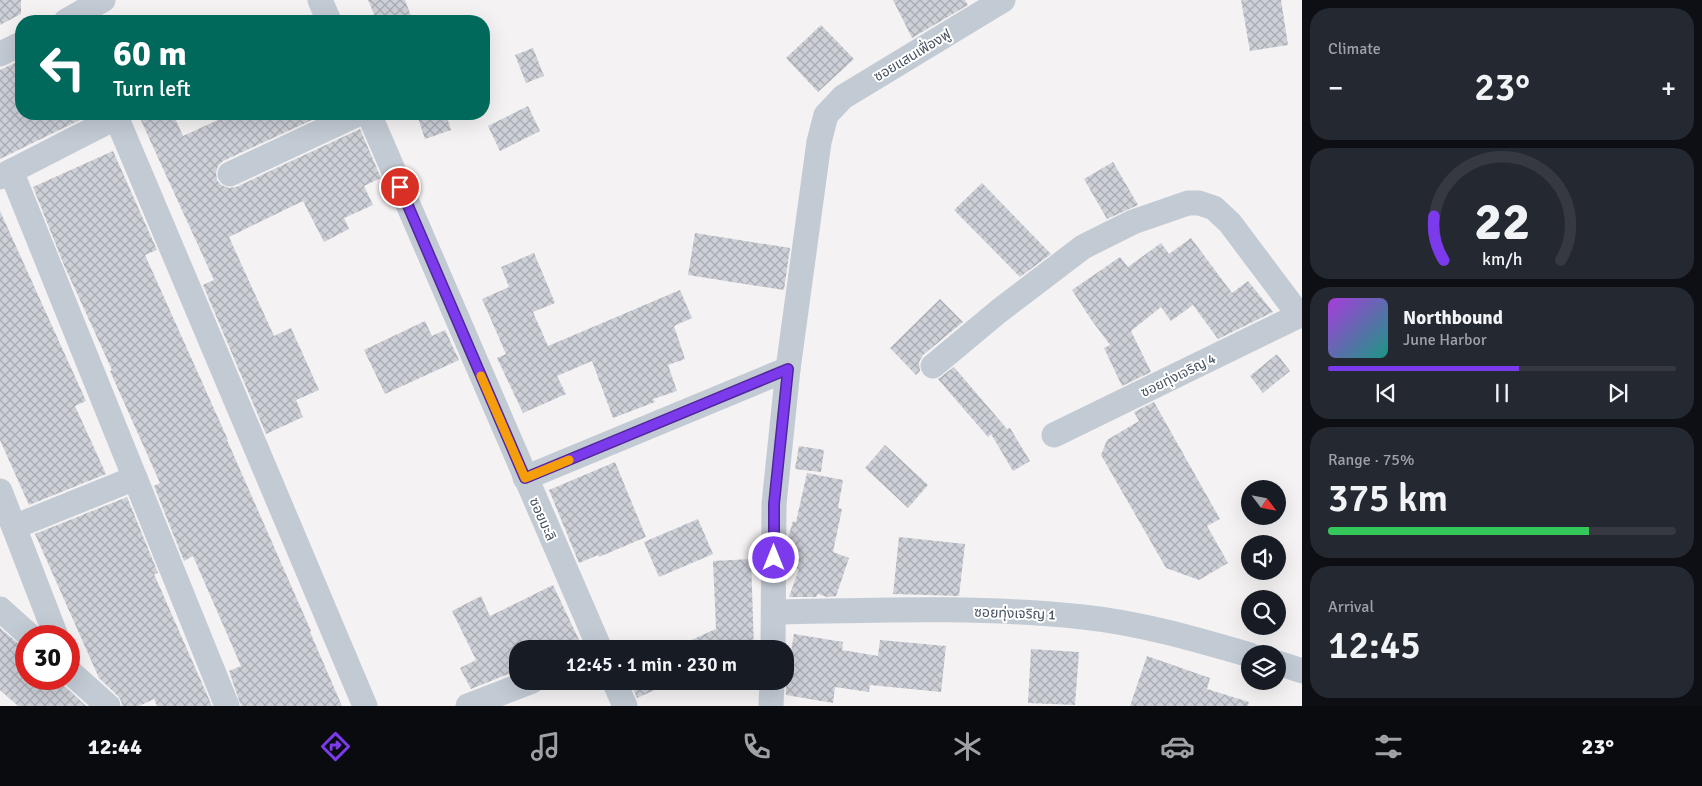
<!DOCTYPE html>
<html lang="en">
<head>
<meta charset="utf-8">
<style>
	:root { --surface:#171b24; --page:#242831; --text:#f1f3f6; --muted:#9ea1a6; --line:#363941; --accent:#7c3aed }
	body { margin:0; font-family:Signika,"Noto Sans Thai",sans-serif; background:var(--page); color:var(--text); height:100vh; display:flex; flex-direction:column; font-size:19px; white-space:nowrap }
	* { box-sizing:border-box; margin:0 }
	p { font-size:16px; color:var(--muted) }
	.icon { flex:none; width:28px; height:28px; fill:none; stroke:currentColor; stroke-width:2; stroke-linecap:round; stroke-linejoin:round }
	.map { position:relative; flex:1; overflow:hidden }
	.side { display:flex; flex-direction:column; gap:8px; padding:8px; background:#0d0f14; width:400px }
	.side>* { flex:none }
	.banner { position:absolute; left:15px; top:15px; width:475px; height:105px; border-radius:20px; box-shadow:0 5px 20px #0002; background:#00695c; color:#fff; overflow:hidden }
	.needle { width:32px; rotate:122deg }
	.controls { position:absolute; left:1241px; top:480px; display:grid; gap:10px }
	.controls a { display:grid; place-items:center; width:45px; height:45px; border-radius:50%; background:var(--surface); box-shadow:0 5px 20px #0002; font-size:25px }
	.speed { position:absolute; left:15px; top:625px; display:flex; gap:10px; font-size:25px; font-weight:700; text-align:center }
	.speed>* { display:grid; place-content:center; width:65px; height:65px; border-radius:50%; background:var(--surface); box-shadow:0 5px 20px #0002; line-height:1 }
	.speed .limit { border:8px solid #d22; background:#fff; color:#111 }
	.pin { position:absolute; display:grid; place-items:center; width:42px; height:42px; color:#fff; margin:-21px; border:2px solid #fff; border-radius:50%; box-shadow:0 1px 5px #0007 }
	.me { position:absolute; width:55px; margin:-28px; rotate:0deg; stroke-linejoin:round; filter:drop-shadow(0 0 4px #0008) }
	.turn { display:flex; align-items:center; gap:18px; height:105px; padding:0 15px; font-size:22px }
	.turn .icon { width:65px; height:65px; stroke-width:2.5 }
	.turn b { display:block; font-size:35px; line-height:42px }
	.big { font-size:38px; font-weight:600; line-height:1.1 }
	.side .card { flex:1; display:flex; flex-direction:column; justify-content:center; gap:8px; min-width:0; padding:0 18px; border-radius:20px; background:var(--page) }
	.side .dial { align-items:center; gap:0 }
	.dial svg { height:130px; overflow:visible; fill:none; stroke:var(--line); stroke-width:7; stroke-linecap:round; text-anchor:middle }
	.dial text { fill:var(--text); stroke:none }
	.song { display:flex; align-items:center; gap:15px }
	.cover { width:60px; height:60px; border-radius:8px; background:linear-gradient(135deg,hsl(280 70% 55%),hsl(170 70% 35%)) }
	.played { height:5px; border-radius:2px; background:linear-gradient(90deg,var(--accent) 55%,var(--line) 55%) }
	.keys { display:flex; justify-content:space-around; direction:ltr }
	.heat { display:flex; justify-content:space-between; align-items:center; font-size:28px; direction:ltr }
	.charge { height:8px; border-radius:4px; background:linear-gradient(90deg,#34c759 75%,var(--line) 0) }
	.trip { position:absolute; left:509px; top:640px; width:285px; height:50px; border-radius:20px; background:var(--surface); box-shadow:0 5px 20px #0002; font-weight:600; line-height:50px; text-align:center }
	.tabs { display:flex; height:80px; justify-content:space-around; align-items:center; background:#090b0e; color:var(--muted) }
	.tabs .icon { width:35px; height:35px }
	.tabs .selected { color:var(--accent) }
	.tabs b { font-size:22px; color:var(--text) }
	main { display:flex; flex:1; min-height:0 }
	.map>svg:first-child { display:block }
	.building { fill:url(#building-cross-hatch) }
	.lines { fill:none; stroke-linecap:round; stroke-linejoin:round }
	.street { stroke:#c2cad4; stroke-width:25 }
	.route-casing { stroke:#51269a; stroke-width:12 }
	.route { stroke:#7c3aed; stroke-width:9 }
	.slow { stroke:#f59e0b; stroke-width:9 }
	.labels { text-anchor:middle; stroke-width:4; stroke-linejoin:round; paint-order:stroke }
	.street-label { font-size:14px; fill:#485362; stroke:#fff }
</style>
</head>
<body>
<main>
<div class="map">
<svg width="1302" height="706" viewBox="0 0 1302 706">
	<defs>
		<pattern id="building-cross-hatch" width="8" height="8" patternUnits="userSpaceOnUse" patternTransform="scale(1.25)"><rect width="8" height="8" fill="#ced0d8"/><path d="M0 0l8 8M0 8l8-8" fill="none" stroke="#a9abb3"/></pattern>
	</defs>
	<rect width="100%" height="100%" fill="#f4f2f2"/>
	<g class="building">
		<path d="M0 0H21V14L0 25Z"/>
		<path d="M368 0H405L411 16 402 21H377Z"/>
		<path d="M893 0H965L968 5 912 38Z"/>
		<path d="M1241 0H1281L1288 45 1250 51Z"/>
		<path d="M821 25 854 59 818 92 786 58Z"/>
		<path d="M533 48 544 76 526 83 515 55Z"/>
		<path d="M21 60V114H92L0 159V70Z"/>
		<path d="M528 106 540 131 500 151 488 126Z"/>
		<path d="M138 114H173L183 136 231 114H325L223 161 218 166 216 173 217 180 221 185 229 188 236 187 360 129 381 178 364 186 373 205 344 218 349 229 324 242 303 201 229 237 274 336 291 328 319 390 296 400 303 417 266 434 203 285 214 280Z"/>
		<path d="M430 114H446L451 130 425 139 418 118Z"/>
		<path d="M113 151 157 250 145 255 228 440H227L311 631 310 632 342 706H241L229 671 241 666 193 556 184 561 154 486 160 483 110 371 112 370 64 265 33 187Z"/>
		<path d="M1113 162 1138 205 1107 219 1084 179Z"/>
		<path d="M982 183 1051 254 1020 277 954 210Z"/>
		<path d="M0 211 86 401 75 406 106 474 29 505 0 440Z"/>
		<path d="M695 233 790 248 784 290 688 275Z"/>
		<path d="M1191 238 1232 293 1248 281 1273 312 1218 339 1193 305 1171 321 1161 307 1131 331 1151 372 1122 386 1104 348 1110 345 1090 318 1072 290 1120 257 1128 267 1161 243 1169 254Z"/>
		<path d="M534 253 555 303 533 312 548 346 680 290 692 318 674 326 685 359 668 365 677 391 653 399 655 402 613 418 592 361 557 376 566 394 523 413 497 358 506 354 482 299 509 287 501 267Z"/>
		<path d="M940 299 963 322 923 355 919 362 920 371 916 375 890 348Z"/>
		<path d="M425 321 432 336 445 330 459 360 385 394 364 350Z"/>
		<path d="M1277 354 1290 371 1263 393 1250 376Z"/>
		<path d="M954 367 1007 429 1010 428 1030 461 1013 471 991 434 988 437 938 379Z"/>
		<path d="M1154 402 1220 519 1207 526 1228 563 1199 580 1166 568 1101 455 1107 440 1139 421 1134 412Z"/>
		<path d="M885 445 928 485 908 508 865 468Z"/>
		<path d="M799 446 824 450 821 472 795 469Z"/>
		<path d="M615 462 646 537 599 557 598 555 579 563 549 490Z"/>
		<path d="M807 473 843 480 838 508 842 509 833 552 849 558 836 596 827 597 818 594 816 597H789L799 569 788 566 794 544 788 542V538L793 521 796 522Z"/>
		<path d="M127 497 158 573 154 574 212 706H157L154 699 139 706H122L121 701 118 696 99 678 35 534Z"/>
		<path d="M698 519 713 554 659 577 644 542Z"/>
		<path d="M899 537 965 544 959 596 893 594Z"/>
		<path d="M751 559 754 649H671L716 629 713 561Z"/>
		<path d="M553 585 580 642 566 649H518V670L471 689 460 668 476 660 452 611 481 596 490 616Z"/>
		<path d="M0 628 26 650V679H57L86 706H18L0 690Z"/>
		<path d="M794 634 843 642 842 650 878 656 880 640 946 646 941 692 870 685 869 692 835 687 833 703 786 695V681Z"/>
		<path d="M1031 649 1079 652 1075 705 1028 703Z"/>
		<path d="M1147 656 1210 678 1207 689 1249 702 1248 706H1130Z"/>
		<path d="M630 681H675L637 698Z"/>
	</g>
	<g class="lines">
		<g class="street">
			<path d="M320 0 329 21"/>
			<path d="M66 21 103 0"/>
			<path d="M0 54 21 44"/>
			<path d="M115 114 365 706"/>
			<path d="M369 114 600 649"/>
			<path d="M11 171 227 706"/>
			<path d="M230 174 358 114"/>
			<path d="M0 177 117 117"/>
			<path d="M933 366 999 311 1083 247 1133 222 1188 203H1199L1214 208 1230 223 1299 315"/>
			<path d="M1054 435 1302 314"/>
			<path d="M525 478 788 369"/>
			<path d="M0 491 56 636"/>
			<path d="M14 527 135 478"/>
			<path d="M0 609 30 636"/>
			<path d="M775 612C877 610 981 606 1083 617 1140 623 1195 639 1250 655"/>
			<path d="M773 649 774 504 788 369 819 142 826 115 843 97 1003 0"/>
			<path d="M1278 663 1302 671"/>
			<path d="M69 671 108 706"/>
			<path d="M614 681 625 706"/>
			<path d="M468 706 532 681"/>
			<path d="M771 706 772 681"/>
		</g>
	</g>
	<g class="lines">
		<defs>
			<path id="route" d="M400 187 525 478 788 369 774 504V558"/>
		</defs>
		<use href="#route" class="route-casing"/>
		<use href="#route" class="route"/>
		<path class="slow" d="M481 376 525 478 569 460"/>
	</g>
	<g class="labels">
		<g class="street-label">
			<text transform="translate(912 55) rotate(-31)" y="5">ซอยแสนเฟื่องฟู</text>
			<text transform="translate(1178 375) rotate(-26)" y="5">ซอยทุ่งเจริญ 4</text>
			<text transform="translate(543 519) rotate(66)" y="5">ซอยมะลิ</text>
			<text transform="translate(1015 613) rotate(2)" y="5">ซอยทุ่งเจริญ 1</text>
		</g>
	</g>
</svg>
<div class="controls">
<a><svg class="needle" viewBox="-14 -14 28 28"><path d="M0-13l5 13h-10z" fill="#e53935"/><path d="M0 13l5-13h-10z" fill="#9ea1a6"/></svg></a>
<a><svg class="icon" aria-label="sound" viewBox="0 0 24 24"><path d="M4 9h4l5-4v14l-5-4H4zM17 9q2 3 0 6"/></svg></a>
<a><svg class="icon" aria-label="search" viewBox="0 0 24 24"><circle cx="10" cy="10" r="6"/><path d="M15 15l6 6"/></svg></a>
<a><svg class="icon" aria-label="layers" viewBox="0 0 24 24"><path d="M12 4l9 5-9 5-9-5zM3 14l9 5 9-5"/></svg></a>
</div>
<div class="speed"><div class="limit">30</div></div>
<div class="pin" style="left:400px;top:187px;background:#d93025"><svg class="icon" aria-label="arrive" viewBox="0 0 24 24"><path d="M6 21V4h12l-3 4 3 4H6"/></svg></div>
<svg class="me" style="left:774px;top:558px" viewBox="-20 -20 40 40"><circle r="17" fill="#7c3aed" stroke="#fff" stroke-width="3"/><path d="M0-11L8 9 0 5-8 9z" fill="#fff"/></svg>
<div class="trip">12:45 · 1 min · 230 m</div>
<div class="banner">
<div class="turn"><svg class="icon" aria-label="left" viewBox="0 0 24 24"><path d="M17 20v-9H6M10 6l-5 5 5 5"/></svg><div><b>60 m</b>Turn left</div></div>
</div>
</div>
<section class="side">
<div class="card"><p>Climate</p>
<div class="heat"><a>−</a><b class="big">23°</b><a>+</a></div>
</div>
<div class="card dial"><svg viewBox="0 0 100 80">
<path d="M14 69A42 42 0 1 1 86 69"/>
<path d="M14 69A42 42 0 0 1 8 42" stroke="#7c3aed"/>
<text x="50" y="56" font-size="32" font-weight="700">22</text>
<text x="50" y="72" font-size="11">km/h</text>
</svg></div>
<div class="card">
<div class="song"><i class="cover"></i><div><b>Northbound</b><p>June Harbor</p></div></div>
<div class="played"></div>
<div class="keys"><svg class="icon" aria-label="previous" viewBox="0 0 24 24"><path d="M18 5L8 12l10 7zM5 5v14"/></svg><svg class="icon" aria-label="pause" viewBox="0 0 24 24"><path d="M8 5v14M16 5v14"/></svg><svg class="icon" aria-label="next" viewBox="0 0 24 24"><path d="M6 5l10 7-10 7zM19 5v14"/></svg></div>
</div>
<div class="card"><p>Range · 75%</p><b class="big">375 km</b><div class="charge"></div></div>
<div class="card"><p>Arrival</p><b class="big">12:45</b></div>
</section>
</main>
<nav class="tabs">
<b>12:44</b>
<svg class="icon selected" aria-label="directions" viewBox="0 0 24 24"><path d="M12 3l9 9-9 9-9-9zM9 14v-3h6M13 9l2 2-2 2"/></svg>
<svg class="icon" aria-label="music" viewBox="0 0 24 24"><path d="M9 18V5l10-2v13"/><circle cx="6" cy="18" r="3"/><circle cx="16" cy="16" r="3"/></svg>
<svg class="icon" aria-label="phone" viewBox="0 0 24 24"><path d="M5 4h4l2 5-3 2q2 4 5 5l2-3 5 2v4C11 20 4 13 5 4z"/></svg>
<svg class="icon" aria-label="climate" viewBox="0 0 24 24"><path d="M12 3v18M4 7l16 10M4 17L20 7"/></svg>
<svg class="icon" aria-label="car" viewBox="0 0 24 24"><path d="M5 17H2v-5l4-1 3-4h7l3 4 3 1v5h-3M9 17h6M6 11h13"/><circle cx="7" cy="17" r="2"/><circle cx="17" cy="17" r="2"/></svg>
<svg class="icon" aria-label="filters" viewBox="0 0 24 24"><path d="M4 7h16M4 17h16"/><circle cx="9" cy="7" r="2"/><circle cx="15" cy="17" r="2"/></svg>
<b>23°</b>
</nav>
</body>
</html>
